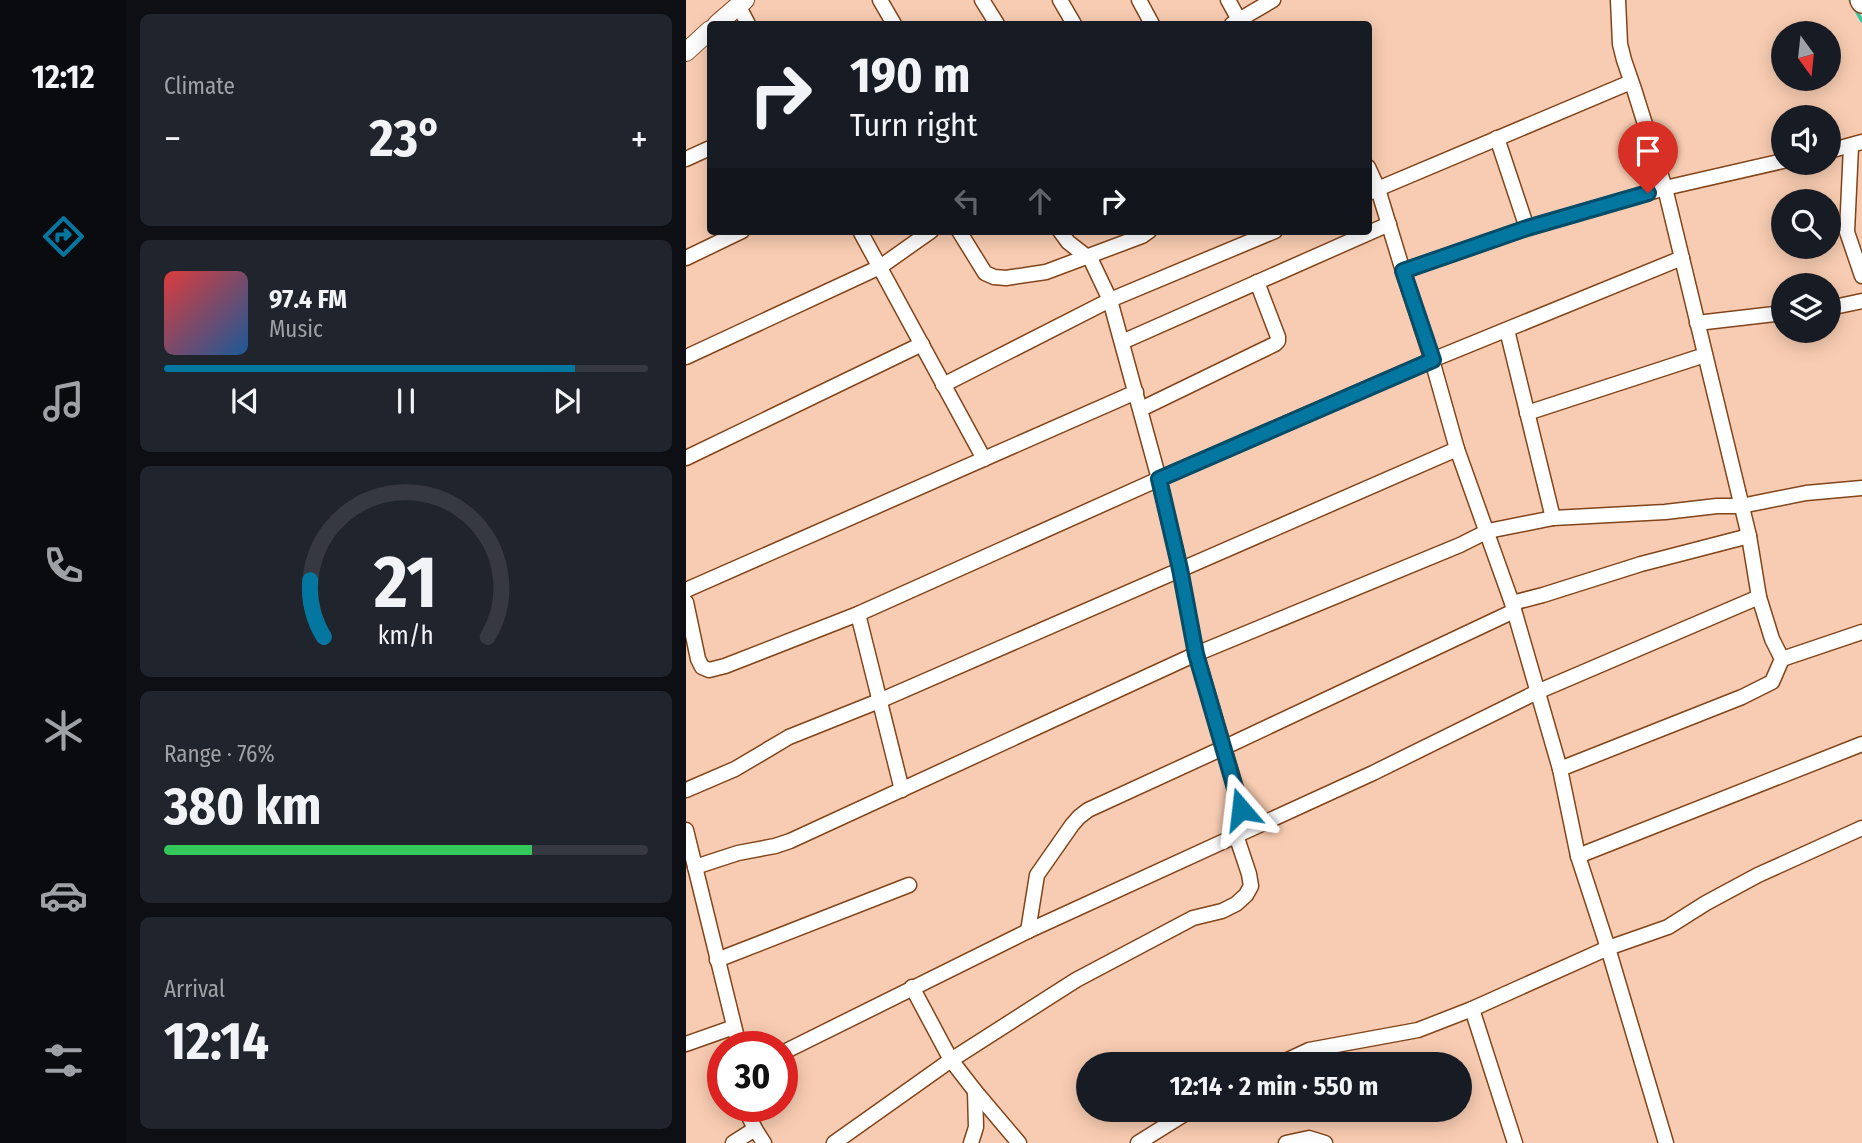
<!DOCTYPE html>
<html lang="en">
<head>
<meta charset="utf-8">
<style>
	:root { --surface:#171b24; --page:#20242c; --text:#f1f3f6; --muted:#9ea1a6; --line:#363941; --accent:#0477a1 }
	body { margin:0; font-family:"Fira Sans Condensed",sans-serif; background:var(--page); color:var(--text); height:100vh; display:flex; flex-direction:column; font-size:26px; white-space:nowrap }
	* { box-sizing:border-box; margin:0 }
	p { font-size:23px; color:var(--muted) }
	.icon { flex:none; width:38px; height:38px; fill:none; stroke:currentColor; stroke-width:2; stroke-linecap:round; stroke-linejoin:round }
	.map { position:relative; flex:1; overflow:hidden }
	.sheet { display:flex; flex-direction:column; gap:14px; padding:14px; background:#0d0f14; width:560px }
	.sheet>* { flex:none }
	.guide { position:absolute; left:21px; top:21px; width:665px; height:214px; border-radius:7px; box-shadow:0 4px 18px #0003; background:#171b24; color:var(--text); overflow:hidden }
	.needle { width:46px; rotate:165deg }
	.buttons { position:absolute; left:1085px; top:21px; display:grid; gap:14px }
	.buttons a { display:grid; place-items:center; width:70px; height:70px; border-radius:50%; background:var(--surface); box-shadow:0 4px 18px #0003; font-size:35px }
	.speed { position:absolute; left:21px; top:1031px; display:flex; gap:14px; font-size:35px; font-weight:700; text-align:center }
	.speed>* { display:grid; place-content:center; width:91px; height:91px; border-radius:50%; background:var(--surface); box-shadow:0 4px 18px #0003; line-height:1 }
	.speed .limit { border:10px solid #d22; background:#fff; color:#111 }
	.pin { position:absolute; display:grid; place-items:center; width:60px; height:60px; color:#fff; margin:-72px -30px; border-radius:50% 50% 50% 0; rotate:-45deg; box-shadow:0 0 7px #0007 }
	.pin .icon { rotate:45deg }
	.me { position:absolute; width:77px; margin:-38px; rotate:343deg; stroke-linejoin:round; filter:drop-shadow(0 0 5px #0008) }
	.turn { display:flex; align-items:center; gap:24px; height:147px; padding:0 28px; font-size:32px }
	.turn .icon { width:91px; height:91px; stroke-width:2.5 }
	.turn b { display:block; font-size:49px; line-height:60px }
	.lanes { display:flex; align-items:center; height:66px; padding:0 28px; background:#0003; justify-content:center; gap:35px; direction:ltr }
	.lanes .off { opacity:.35 }
	.big { font-size:52px; font-weight:700; line-height:1.1 }
	.sheet .widget { flex:1; display:flex; flex-direction:column; justify-content:center; gap:10px; min-width:0; padding:0 24px; border-radius:10px; background:var(--page) }
	.sheet .dial { align-items:center; gap:0 }
	.dial svg { height:182px; overflow:visible; fill:none; stroke:var(--line); stroke-width:7; stroke-linecap:round; text-anchor:middle }
	.dial text { fill:var(--text); stroke:none }
	.song { display:flex; align-items:center; gap:21px }
	.cover { width:84px; height:84px; border-radius:10px; background:linear-gradient(135deg,hsl(0 70% 55%),hsl(210 70% 35%)) }
	.played { height:7px; border-radius:4px; background:linear-gradient(90deg,var(--accent) 85%,var(--line) 85%) }
	.keys { display:flex; justify-content:space-around; direction:ltr }
	.heat { display:flex; justify-content:space-between; align-items:center; font-size:38px; direction:ltr }
	.charge { height:10px; border-radius:5px; background:linear-gradient(90deg,#34c759 76%,var(--line) 0) }
	.trip { position:absolute; left:390px; top:1052px; width:396px; height:70px; border-radius:35px; background:var(--surface); box-shadow:0 4px 18px #0003; font-weight:700; line-height:70px; text-align:center }
	main { display:flex; flex:1; min-height:0 }
	.tabs { display:flex; flex-direction:column; width:126px; justify-content:space-around; align-items:center; background:#090b0e; color:var(--muted) }
	.tabs .icon { width:49px; height:49px }
	.tabs .on { color:var(--accent) }
	.tabs b { font-size:32px; color:var(--text) }
	.map>svg:first-child { display:block }
	.lines { fill:none; stroke-linecap:round; stroke-linejoin:round }
	.stream { stroke:#2fc9a4; stroke-width:3.5 }
	.minor-casing { stroke:#824419; stroke-width:17 }
	.tertiary-casing { stroke:#824419; stroke-width:20 }
	.primary-casing { stroke:#824419; stroke-width:24 }
	.minor { stroke:#fff; stroke-width:14 }
	.tertiary { stroke:#fff; stroke-width:18 }
	.primary { stroke:#fff; stroke-width:21 }
	.route-casing { stroke:#034d69; stroke-width:18 }
	.route { stroke:#0477a1; stroke-width:12 }
</style>
</head>
<body>
<main>
<nav class="tabs">
<b>12:12</b>
<svg class="icon on" aria-label="directions" viewBox="0 0 24 24"><path d="M12 3l9 9-9 9-9-9zM9 14v-3h6M13 9l2 2-2 2"/></svg>
<svg class="icon" aria-label="music" viewBox="0 0 24 24"><path d="M9 18V5l10-2v13"/><circle cx="6" cy="18" r="3"/><circle cx="16" cy="16" r="3"/></svg>
<svg class="icon" aria-label="phone" viewBox="0 0 24 24"><path d="M5 4h4l2 5-3 2q2 4 5 5l2-3 5 2v4C11 20 4 13 5 4z"/></svg>
<svg class="icon" aria-label="climate" viewBox="0 0 24 24"><path d="M12 3v18M4 7l16 10M4 17L20 7"/></svg>
<svg class="icon" aria-label="car" viewBox="0 0 24 24"><path d="M5 17H2v-5l4-1 3-4h7l3 4 3 1v5h-3M9 17h6M6 11h13"/><circle cx="7" cy="17" r="2"/><circle cx="17" cy="17" r="2"/></svg>
<svg class="icon" aria-label="filters" viewBox="0 0 24 24"><path d="M4 7h16M4 17h16"/><circle cx="9" cy="7" r="2"/><circle cx="15" cy="17" r="2"/></svg>
</nav>
<section class="sheet">
<div class="widget"><p>Climate</p>
<div class="heat"><a>−</a><b class="big">23°</b><a>+</a></div>
</div>
<div class="widget">
<div class="song"><i class="cover"></i><div><b>97.4 FM</b><p>Music</p></div></div>
<div class="played"></div>
<div class="keys"><svg class="icon" aria-label="previous" viewBox="0 0 24 24"><path d="M18 5L8 12l10 7zM5 5v14"/></svg><svg class="icon" aria-label="pause" viewBox="0 0 24 24"><path d="M8 5v14M16 5v14"/></svg><svg class="icon" aria-label="next" viewBox="0 0 24 24"><path d="M6 5l10 7-10 7zM19 5v14"/></svg></div>
</div>
<div class="widget dial"><svg viewBox="0 0 100 80">
<path d="M14 69A42 42 0 1 1 86 69"/>
<path d="M14 69A42 42 0 0 1 8 44" stroke="#0477a1"/>
<text x="50" y="56" font-size="32" font-weight="700">21</text>
<text x="50" y="72" font-size="11">km/h</text>
</svg></div>
<div class="widget"><p>Range · 76%</p><b class="big">380 km</b><div class="charge"></div></div>
<div class="widget"><p>Arrival</p><b class="big">12:14</b></div>
</section>
<div class="map">
<svg width="1176" height="1143" viewBox="0 0 1176 1143">
	<rect width="100%" height="100%" fill="#f8ccb2"/>
	<g class="lines">
		<path class="stream" d="M1164 0 1176 21"/>
		<defs>
			<g id="minor">
				<path d="M194 0 208 24"/>
				<path d="M296 0 311 24"/>
				<path d="M374 0 388 24"/>
				<path d="M453 0 466 24"/>
				<path d="M542 0 553 20"/>
				<path d="M52 5 62 24"/>
				<path d="M546 24 587 0"/>
				<path d="M811 138 841 228"/>
				<path d="M1165 146 1161 232 1176 276"/>
				<path d="M1143 151 1176 142"/>
				<path d="M0 159 24 148"/>
				<path d="M682 167 692 189 717 271 746 360 771 449 826 603 874 769 892 856 922 948 980 1143"/>
				<path d="M682 193 945 82"/>
				<path d="M174 231 298 459"/>
				<path d="M273 231 299 273 308 277 320 278 360 272 456 236 463 231"/>
				<path d="M374 231 382 242 405 260 424 300 473 479 494 569 510 654 562 829"/>
				<path d="M0 258 56 231"/>
				<path d="M717 271 841 228 979 188 1097 161"/>
				<path d="M1143 308 1176 301"/>
				<path d="M1011 323 1097 313"/>
				<path d="M821 330 867 518"/>
				<path d="M436 342 703 224"/>
				<path d="M0 357 194 267 245 231"/>
				<path d="M257 385 424 300 589 231"/>
				<path d="M455 409 589 344 592 341V337L571 282"/>
				<path d="M841 413 1019 355"/>
				<path d="M0 458 236 344"/>
				<path d="M0 590 450 392"/>
				<path d="M0 602 12 659 16 667 23 670 39 666 172 614 473 479 746 360 996 258"/>
				<path d="M826 603 857 595 955 564 1063 536"/>
				<path d="M172 614 216 790"/>
				<path d="M1096 659 1176 632"/>
				<path d="M874 769 1056 697 1086 682 1096 659 1086 639 1073 597 1063 536 979 188 948 89 938 60 934 44 932 0"/>
				<path d="M0 790 49 769 103 737 193 701 771 449"/>
				<path d="M0 830 53 1046"/>
				<path d="M892 856 1176 744"/>
				<path d="M9 867 52 853 89 846 104 841 510 654 774 545 802 531 867 518 979 512 1031 506H1055L1120 493 1176 488"/>
				<path d="M342 931 351 875 386 825 393 817 402 810 537 748 828 611"/>
				<path d="M31 960 223 885"/>
				<path d="M226 987 265 1060 289 1091 333 1143"/>
				<path d="M786 1009 829 1143"/>
				<path d="M0 1044 48 1027"/>
				<path d="M96 1053 342 931 687 773 851 692 1073 597"/>
				<path d="M593 1064 623 1050 732 1030 786 1009 922 948 982 927 1020 903 1072 875 1176 828"/>
				<path d="M58 1106 69 1129 78 1143"/>
				<path d="M47 1143 69 1129"/>
				<path d="M148 1143 265 1060 390 980 507 918 536 911 550 904 560 895 565 886 563 874 550 835"/>
				<path d="M285 1143 290 1127 289 1091"/>
				<path d="M452 1143 505 1110"/>
				<path d="M600 1143 623 1138 639 1143"/>
			</g>
			<g id="tertiary">
				<path d="M31 24 59 0"/>
				<path d="M0 52 24 30"/>
			</g>
			<path id="primary" d="M1175 0 1176 2"/>
		</defs>
		<use href="#minor" class="minor-casing"/>
		<use href="#tertiary" class="tertiary-casing"/>
		<use href="#primary" class="primary-casing"/>
		<use href="#minor" class="minor"/>
		<use href="#tertiary" class="tertiary"/>
		<use href="#primary" class="primary"/>
	</g>
	<g class="lines">
		<defs>
			<path id="route" d="M555 809 510 654 494 569 473 479 747 360 717 271 841 228 962 193"/>
		</defs>
		<use href="#route" class="route-casing"/>
		<use href="#route" class="route"/>
	</g>
</svg>
<div class="buttons">
<a><svg class="needle" viewBox="-14 -14 28 28"><path d="M0-13l5 13h-10z" fill="#e53935"/><path d="M0 13l5-13h-10z" fill="#9ea1a6"/></svg></a>
<a><svg class="icon" aria-label="sound" viewBox="0 0 24 24"><path d="M4 9h4l5-4v14l-5-4H4zM17 9q2 3 0 6"/></svg></a>
<a><svg class="icon" aria-label="search" viewBox="0 0 24 24"><circle cx="10" cy="10" r="6"/><path d="M15 15l6 6"/></svg></a>
<a><svg class="icon" aria-label="layers" viewBox="0 0 24 24"><path d="M12 4l9 5-9 5-9-5zM3 14l9 5 9-5"/></svg></a>
</div>
<div class="speed"><div class="limit">30</div></div>
<div class="pin" style="left:962px;top:193px;background:#d93025"><svg class="icon" aria-label="arrive" viewBox="0 0 24 24"><path d="M6 21V4h12l-3 4 3 4H6"/></svg></div>
<svg class="me" style="left:555px;top:809px" viewBox="-20 -20 40 40"><path d="M0-17L14 15 0 8-14 15z" fill="#0477a1" stroke="#fff" stroke-width="4"/></svg>
<div class="trip">12:14 · 2 min · 550 m</div>
<div class="guide">
<div class="turn"><svg class="icon" aria-label="right" viewBox="0 0 24 24"><path d="M7 20v-9h11M14 6l5 5-5 5"/></svg><div><b>190 m</b>Turn right</div></div>
<div class="lanes"><svg class="icon off" aria-label="left" viewBox="0 0 24 24"><path d="M17 20v-9H6M10 6l-5 5 5 5"/></svg><svg class="icon off" aria-label="ahead" viewBox="0 0 24 24"><path d="M12 20V5M6 11l6-6 6 6"/></svg><svg class="icon" aria-label="right" viewBox="0 0 24 24"><path d="M7 20v-9h11M14 6l5 5-5 5"/></svg></div>
</div>
</div>
</main>
</body>
</html>
